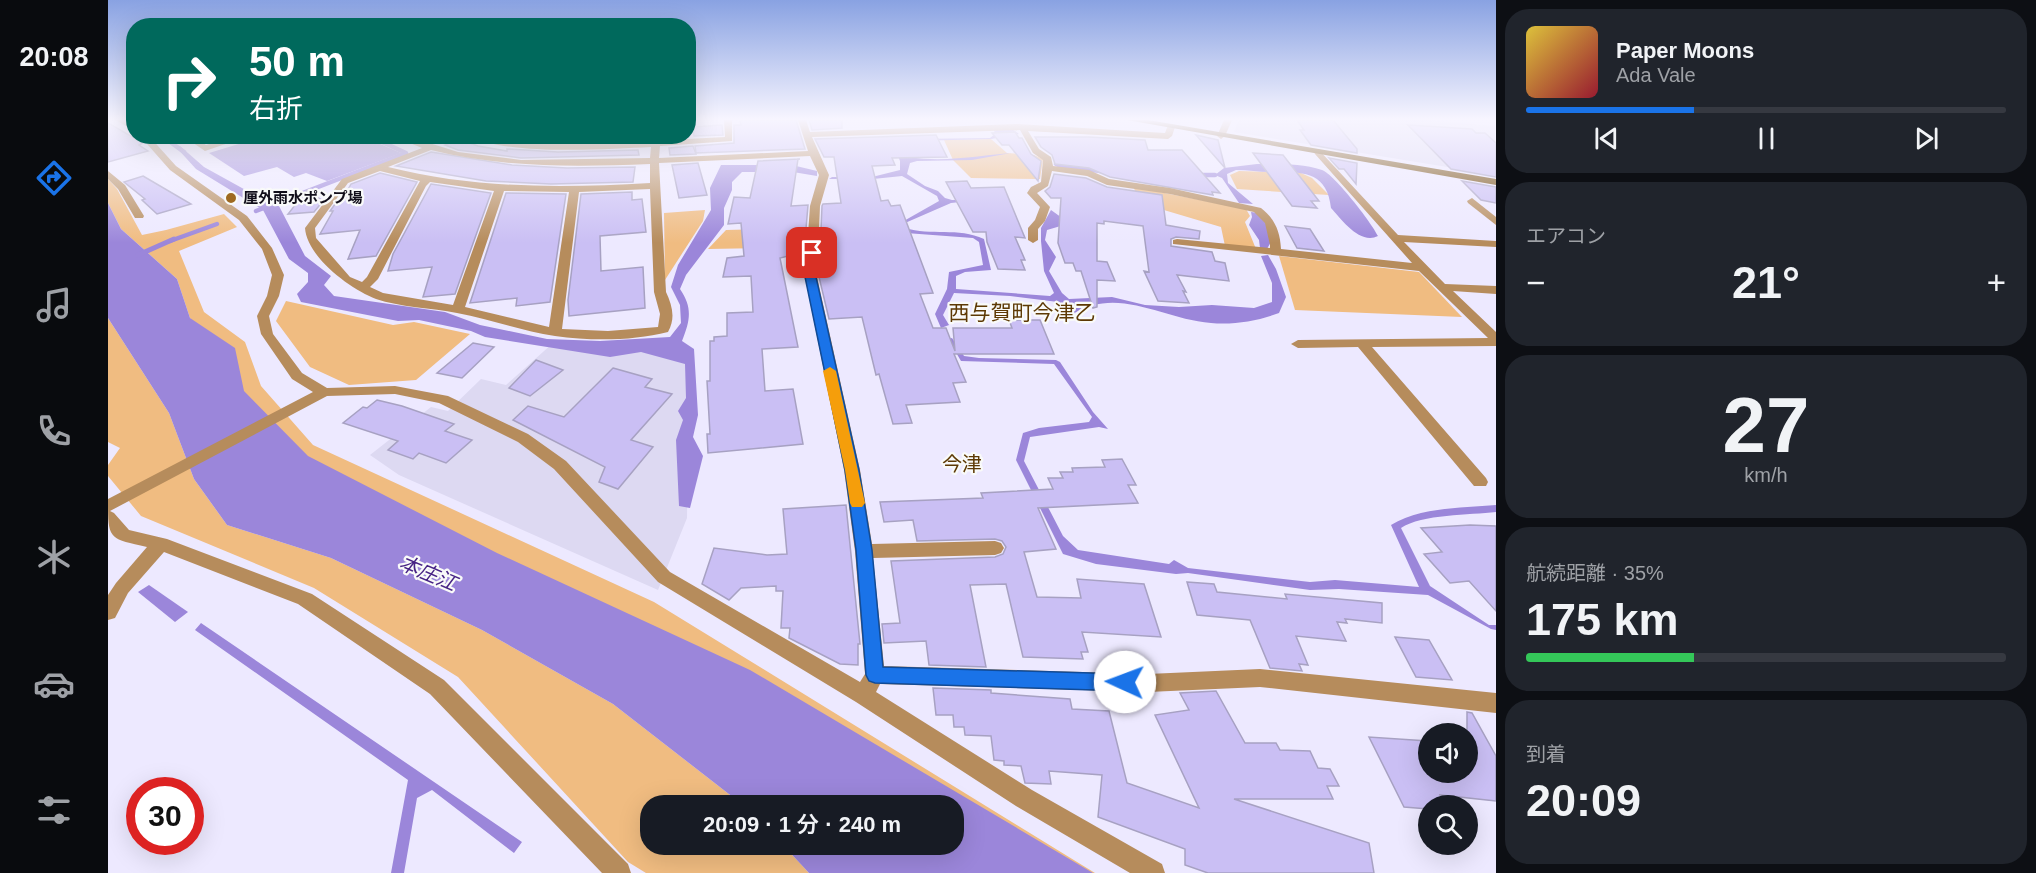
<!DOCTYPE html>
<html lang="ja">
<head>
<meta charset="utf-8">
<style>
	:root { --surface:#171b24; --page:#20242c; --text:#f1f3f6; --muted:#9ea1a6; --line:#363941; --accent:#1a73e8 }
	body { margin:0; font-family:Arial,"Noto Sans JP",sans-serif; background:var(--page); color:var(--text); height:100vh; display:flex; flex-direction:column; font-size:22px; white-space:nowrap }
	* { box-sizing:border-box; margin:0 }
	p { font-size:20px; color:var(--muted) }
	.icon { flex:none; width:33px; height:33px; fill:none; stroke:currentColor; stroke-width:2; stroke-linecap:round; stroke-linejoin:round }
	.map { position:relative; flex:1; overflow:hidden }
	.details { display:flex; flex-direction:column; gap:9px; padding:9px; background:#0d0f14; width:540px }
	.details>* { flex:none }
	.top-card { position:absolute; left:18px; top:18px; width:570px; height:126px; border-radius:24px; box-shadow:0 6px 24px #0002; background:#00695c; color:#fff; overflow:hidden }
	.fabs { position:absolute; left:1310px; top:723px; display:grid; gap:12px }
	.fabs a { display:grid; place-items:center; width:60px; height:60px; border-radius:50%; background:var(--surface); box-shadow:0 6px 24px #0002; font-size:30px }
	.speed { position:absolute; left:18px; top:777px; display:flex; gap:12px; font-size:30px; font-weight:700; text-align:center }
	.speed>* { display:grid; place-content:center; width:78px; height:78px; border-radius:50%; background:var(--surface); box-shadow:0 6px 24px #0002; line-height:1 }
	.speed .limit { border:9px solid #d22; background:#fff; color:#111 }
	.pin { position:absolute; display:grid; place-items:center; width:51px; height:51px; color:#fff; margin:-26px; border-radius:12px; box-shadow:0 3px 9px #0006 }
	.me { position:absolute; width:66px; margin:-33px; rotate:272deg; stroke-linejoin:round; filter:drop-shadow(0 0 4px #0008) }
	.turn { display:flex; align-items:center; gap:21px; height:126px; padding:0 24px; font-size:27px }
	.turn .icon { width:78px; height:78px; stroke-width:2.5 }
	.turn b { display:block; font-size:42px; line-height:51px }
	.big { font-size:45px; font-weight:600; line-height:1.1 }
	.details .widget { flex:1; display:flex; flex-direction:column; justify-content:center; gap:9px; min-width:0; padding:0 21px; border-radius:24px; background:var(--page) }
	.details .dial { align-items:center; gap:0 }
	.dial b { font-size:78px; line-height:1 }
	.song { display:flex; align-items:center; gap:18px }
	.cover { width:72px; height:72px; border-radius:9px; background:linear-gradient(135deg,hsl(50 70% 55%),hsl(350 70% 35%)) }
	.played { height:6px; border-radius:3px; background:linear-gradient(90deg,var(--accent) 35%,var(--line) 35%) }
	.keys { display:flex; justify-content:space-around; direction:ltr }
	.heat { display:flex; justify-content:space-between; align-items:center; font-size:33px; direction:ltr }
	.charge { height:9px; border-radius:4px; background:linear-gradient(90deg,#34c759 35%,var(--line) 0) }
	.trip { position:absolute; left:532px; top:795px; width:324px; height:60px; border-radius:24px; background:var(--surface); box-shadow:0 6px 24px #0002; font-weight:600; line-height:60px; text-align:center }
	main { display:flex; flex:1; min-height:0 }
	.tabs { display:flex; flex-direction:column; width:108px; justify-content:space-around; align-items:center; background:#090b0e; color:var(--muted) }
	.tabs .icon { width:42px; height:42px }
	.tabs .selected { color:var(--accent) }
	.tabs b { font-size:27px; color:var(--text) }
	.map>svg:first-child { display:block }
	.built { fill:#ddd9f2 }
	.green { fill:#f0bc81 }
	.water { fill:#9b86da }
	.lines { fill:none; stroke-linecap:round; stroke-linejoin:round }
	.stream-far1 { stroke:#9b86da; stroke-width:4.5 }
	.stream { stroke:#9b86da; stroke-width:5 }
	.building { fill:#cabff4; stroke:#a7a1c2; stroke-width:1.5 }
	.minor { fill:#b68c5c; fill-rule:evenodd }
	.major { fill:#6f4400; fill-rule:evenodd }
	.route { fill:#1a73e8; stroke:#114b97; stroke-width:1.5 }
	.slow { fill:#f59e0b }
	.poi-dot { fill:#9e6922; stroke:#f9faf9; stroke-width:2 }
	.labels { text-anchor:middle; stroke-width:4.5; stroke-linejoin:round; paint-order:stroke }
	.far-poi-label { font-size:15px; font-weight:bold; fill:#100d19; stroke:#f9faf9; text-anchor:start }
	.neighbourhood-label { font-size:20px; fill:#5d3904; stroke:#f9faf9 }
	.water-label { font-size:20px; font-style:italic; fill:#472385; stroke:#f9faf9 }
	.quarter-label { font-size:21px; fill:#5d3904; stroke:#f9faf9 }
</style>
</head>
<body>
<main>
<nav class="tabs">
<b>20:08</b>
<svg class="icon selected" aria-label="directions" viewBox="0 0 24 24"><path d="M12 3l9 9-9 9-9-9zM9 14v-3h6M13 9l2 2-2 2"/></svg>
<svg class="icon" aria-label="music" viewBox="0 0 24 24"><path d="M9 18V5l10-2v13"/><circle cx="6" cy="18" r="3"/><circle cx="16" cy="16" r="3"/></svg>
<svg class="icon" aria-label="phone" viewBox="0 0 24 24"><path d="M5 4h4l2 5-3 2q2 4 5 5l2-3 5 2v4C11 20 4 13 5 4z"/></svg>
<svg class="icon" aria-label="climate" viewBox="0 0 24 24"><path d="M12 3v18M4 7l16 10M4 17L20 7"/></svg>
<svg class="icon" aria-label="car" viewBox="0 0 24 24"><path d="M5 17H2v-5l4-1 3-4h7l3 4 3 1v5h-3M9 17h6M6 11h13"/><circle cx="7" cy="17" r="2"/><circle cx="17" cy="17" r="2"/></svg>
<svg class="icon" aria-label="filters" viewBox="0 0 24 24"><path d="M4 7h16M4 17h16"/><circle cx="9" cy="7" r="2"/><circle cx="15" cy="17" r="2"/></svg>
</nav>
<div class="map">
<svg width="1388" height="873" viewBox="0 0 1388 873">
	<rect width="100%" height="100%" fill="#ede9ff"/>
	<g class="built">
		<path d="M1131 120H1319L1387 126 1388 175 1126 132Z"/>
		<path d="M445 343 568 347 581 361 579 518 550 590 291 475 262 455 323 407 340 411 373 379 398 385Z"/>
	</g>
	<g class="green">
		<path d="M883 139 899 153 926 155 935 159 932 179 863 178 845 160 836 140Z"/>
		<path d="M1131 171 1193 173 1204 178 1221 195 1129 189 1122 175Z"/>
		<path d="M0 179 9 189 34 235 58 230 116 214 129 227 71 251 96 312 137 342 153 386 205 445 546 602 987 873H933L846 806 194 481 82 318 69 279 13 229 0 203Z"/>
		<path d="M1026 187 1138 209 1142 216 1137 222 1148 249 1117 246 1113 227 1029 202Z"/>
		<path d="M597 210 595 221 557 280 556 213Z"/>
		<path d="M657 229V248L600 249 618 230Z"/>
		<path d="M1171 256 1311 272 1354 317 1187 310Z"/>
		<path d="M178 301 285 325 306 322 362 334 308 380 241 385 202 367 168 321Z"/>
		<path d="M0 318 61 413 86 479 119 525 223 558 374 630 505 704 635 805 543 806V844L675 845 701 873H538L520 862 350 677 206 588 33 516 0 476V465L12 448 0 442Z"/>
	</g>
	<g class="water">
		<path d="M904 129 911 134 883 139 805 141 801 157C843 164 885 152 927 152L903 153 864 160 809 161 802 163 799 174 817 186 830 191 837 198 844 200 880 199 843 203 797 223V228C823 236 850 227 876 239L883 270 857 272 848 276V289L942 296 946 293 936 271 933 241V228L943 210 957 220 956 225 939 230 937 240 948 257 941 271 954 293 961 299 1004 297 1037 305 1071 307 1104 305 1146 308 1164 302V283L1153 256 1160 255 1168 269 1178 297 1171 313C1150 321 1126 325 1103 323 1053 319 1010 285 963 315L960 309 950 302 902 296 846 293 835 315 841 325 833 328 827 314 839 289 841 272 875 265 871 242 865 238 798 233 794 222 831 201 829 196 794 176 765 179H721L724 177H764L792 170V161L785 144 805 139 882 138 887 134 886 130Z"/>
		<path d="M157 136 256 137 293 153 219 181 198 173 186 177 169 167 136 176 101 153Z"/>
		<path d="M72 146 96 167 161 203 171 206 197 256 223 276 216 285 226 296 337 312 372 325 439 339 492 341 562 337 573 323 572 305 563 287 570 265 603 210 602 188 613 165H684L709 171V176L685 172H634L624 182V190L616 208V225L578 275 572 289C585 308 582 321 574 341L586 349 590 415 585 437 595 456 582 508 571 506 568 440 575 420 570 411 578 398 577 364 533 352 502 357 377 337 363 331 311 320 290 321 193 302 189 294 200 282V273L181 259 155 210 88 169 68 147Z"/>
		<path d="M1149 164C1170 164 1194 163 1214 170 1226 174 1264 223 1270 236 1252 245 1234 220 1223 208 1219 170 1193 172 1162 172 1151 172 1140 170 1128 170L1119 174 1120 183 1145 204 1131 203 1114 178 1107 175 1116 168Z"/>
		<path d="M0 203 13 229 69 279 82 318 127 348 136 391 200 456 389 553 642 670 985 873H701L675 845 846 844V806L635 805 505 704 374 630 223 558 119 525 86 479 61 413 0 318Z"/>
		<path d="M1143 212 1151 213 1160 224 1164 240 1159 249 1152 248 1151 240 1141 225 1144 217Z"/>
		<path d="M844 338 856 356 871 358 948 360 952 362 985 412 1000 429 991 427 922 437 916 461 955 536 970 550 1061 564 1066 560 1080 568 1202 582 1227 580 1311 587 1283 525C1312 507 1355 508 1388 505V512C1362 515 1314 514 1293 528L1322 586 1381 625H1388V630L1383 629 1320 595 1231 589 1202 590 1080 573 1068 574 988 564 955 554 908 460 915 433 931 428 981 422 984 417 946 364 853 361 840 339Z"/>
		<path d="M41 585 80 612 67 622 30 592Z"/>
		<path d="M93 623 414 842 406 853 324 790 309 798 296 873H283L300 780 87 630Z"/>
	</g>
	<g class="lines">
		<g class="stream-far1">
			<path d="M54 136 76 152"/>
			<path d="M948 164 955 167 993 171"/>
			<path d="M1088 175H1107"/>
			<path d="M148 211 298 153 261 136"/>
			<path d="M62 241 109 224"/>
		</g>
		<path class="stream" d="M30 255 66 239"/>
	</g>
	<g class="building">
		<path d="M632 120H688L697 149 588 153 587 146 626 143V125H633Z"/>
		<path d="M701 120H734V128L704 130Z"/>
		<path d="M1189 120H1225L1249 149V153L1203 145 1192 130H1196Z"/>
		<path d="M0 123 35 143 31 145 40 151 0 162Z"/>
		<path d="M614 125 615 135 586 136 585 127Z"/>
		<path d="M1300 125 1364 129 1368 133H1377L1388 143V177L1343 169Z"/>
		<path d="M907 132 911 138H914L923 154 933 161 930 181 901 145H894L884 133Z"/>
		<path d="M828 135 839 157 784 158 787 165 764 166 773 201 780 200 783 206 792 205 825 293 812 294 825 328H838L847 351 845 328H904L901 320H932L946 354H846L858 382 845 383 852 402 798 405 804 423 785 424 771 374 768 375 754 317 721 319 711 277 714 206 715 204 733 203 726 157H716L707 139Z"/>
		<path d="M1088 135 1110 140 1117 168Z"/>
		<path d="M404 136H528V139L458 142Z"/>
		<path d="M927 137H981L1037 140 1040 150H1074L1112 193 1104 192 1105 195 1002 177 981 168 947 164 944 155 933 147Z"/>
		<path d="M351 139 370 146 399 151V149L450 152 530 150 531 155 413 158 350 150 337 145Z"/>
		<path d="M585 146 588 154 562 155 561 148Z"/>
		<path d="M323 152 404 165 459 168 527 167 525 182 443 184 378 181 288 166Z"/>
		<path d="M1145 153 1175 155 1211 201H1203L1209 208 1184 206Z"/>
		<path d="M1221 158 1249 163 1248 184 1236 169H1231Z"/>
		<path d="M690 159 683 206 700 205 696 252 672 258 690 347 654 349 657 391 685 389 695 444 600 453 599 434H602L599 381H602V341H606V337L619 336V313L645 312 643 276 615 277 619 258 636 256 633 223 620 224 626 197 642 198 650 161 692 159Z"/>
		<path d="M590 163 599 195 571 198 564 165Z"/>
		<path d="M272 173 309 182 268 256 240 259 252 230 212 234 225 211H222L233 196 237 195 243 184Z"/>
		<path d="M946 174 978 178 999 187 1054 195 1058 225 1092 231 1091 239 1068 237 1063 239V246L1104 252 1107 261 1117 263 1121 281 1069 275 1078 292 1075 291 1081 303 1050 301 1036 271 1041 272 1035 226 996 221V224L989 223V261L999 262 1007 281 989 280V307L985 308 973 271H968L965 263H957L950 243 953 198H943L937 191 942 187Z"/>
		<path d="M35 176 83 204 49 214 34 200 37 199 16 182Z"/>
		<path d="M859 181 863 188 896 187 917 238 907 237 917 260H913L917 270 890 269 879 242 878 232H865L838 182Z"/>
		<path d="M1354 181 1388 187V203L1373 200Z"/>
		<path d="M323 184 383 193 347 294 315 297 324 267 280 271 285 254Z"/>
		<path d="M199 190 215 201 206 212 180 214Z"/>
		<path d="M524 192V200L534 199 538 232 492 236 493 271 535 267 537 308 461 316 460 300 473 194Z"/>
		<path d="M398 193 458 194 442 302 408 306 409 298 362 303Z"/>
		<path d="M1177 226 1202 229 1216 251 1189 248Z"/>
		<path d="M365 343 386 347 354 378 329 373Z"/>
		<path d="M428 360 455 370 422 396 401 388Z"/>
		<path d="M505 368 544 379 537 387 564 394 523 440 545 447 510 489 491 482 497 467 405 420 420 406 456 417Z"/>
		<path d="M269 400 294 406 346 424 337 431 364 440 338 463 311 453 305 459 280 450 290 441 235 423 255 407 259 408Z"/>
		<path d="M1014 459 1028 485H1020L1030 503 930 508 948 549 916 552 929 597 973 598 969 579 1036 584 1053 637 974 632 980 652H973L975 659 915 657 898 584 862 585 878 667 821 665 818 641 776 643 774 624 792 623 783 561 887 557 895 554 898 547 894 541 887 539 809 541 805 520 776 522 772 502 875 498 873 493 945 489 940 478H955L952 472H965L964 468 997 467 994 460Z"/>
		<path d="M738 505 752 644H750V665L732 664 681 638 682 628H673L675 591H668V586L633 588 621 600 594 584 606 548 659 555 679 554 675 509Z"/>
		<path d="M1362 525 1388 526V611L1361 581 1342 583 1316 554 1334 552 1313 528Z"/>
		<path d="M1079 582 1106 584 1109 592 1179 599 1177 594 1274 603V623L1237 619 1239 623 1229 622 1238 641 1188 636 1200 665 1191 664 1194 671 1162 668 1142 620 1089 615Z"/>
		<path d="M1287 637 1321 640 1344 680 1308 677Z"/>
		<path d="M825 688 883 690V693L962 699 964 709 1001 711 1019 783 1091 808 1047 715 1081 710 1072 693 1108 691 1137 743H1168L1172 750 1202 751 1210 768 1222 769 1231 786H1219L1225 799H1126L1261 843 1266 873H1100L1077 865V849L990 817 994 775 941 771 943 784 917 783 913 766 896 765V761L886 760 883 736 857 735 856 727H846L845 715H828Z"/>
		<path d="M1359 712 1364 713 1388 756V801L1332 795 1337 806H1320V809L1296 807 1261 737 1320 741V772H1359Z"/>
	</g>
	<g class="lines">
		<g class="minor">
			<path d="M8 120H18L26 125V131Z"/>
			<path d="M616 120H624V141L552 146 551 158 700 151 690 120H698L702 132 909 124 1057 133 1060 125 1063 124 1067 127 1064 136 1060 139 920 131 931 149 943 157 945 166 981 170 1001 179 1062 188 1153 208C1167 219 1172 231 1173 249L1304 263 1207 154 1206 152 1210 149 1290 235 1388 241V247L1296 242 1337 284 1388 286V294L1345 291 1388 332V346L1264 347 1378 478 1380 482 1378 486H1366L1250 347 1190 348 1183 344 1190 340 1380 338 1311 271 1065 244V240L1069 239 1162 248V245L1157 223 1146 212 1062 194 999 185 979 176 944 171 940 186 929 193 942 207 937 221 930 229V240L925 243 920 240V228L927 220 932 207 919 193 923 187 933 182 935 160 925 153 912 130 704 137 721 175 712 206 709 277 752 470 764 544 887 541 893 543 896 548 893 553 887 555 765 558 776 666 1040 674 1152 669 1388 693V713L1152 687 1040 692 772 684 768 692 924 790 1054 864 1057 873H1022L908 806 748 702 550 582 446 469 410 442 331 403 287 394 219 396 2 511 6 513 21 530 59 539 204 594 336 680 520 864 523 873H494L322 694 190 604 56 552 20 593 7 618 0 620V595L8 583 39 547C0 538 0 540 0 499L205 392 184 379 153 334 149 316 159 296 164 275 154 249 131 220 62 170 32 136H41L68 166 139 216 164 248 176 275 171 296 161 316 165 334 194 373 219 388 287 386 340 396 420 434 458 461 562 572 752 682 757 674 747 551 736 470 697 277 702 206 711 175 702 156 551 163 558 292C564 305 568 318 560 332 525 341 483 341 447 336 414 331 382 319 349 313 324 308 291 307 268 299 242 289 199 257 197 228L234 179 314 148 285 136H299L350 152 413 160 542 158 543 147C500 149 398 156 362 136L458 144 543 141 544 136H552V141L560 140 617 137ZM323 150C395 168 467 167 542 164V183C454 188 367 189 280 167ZM272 171 312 181 259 277 254 282 242 277 208 238 207 228 240 183ZM322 182 386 191 345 305 275 293 262 287 270 279 318 186ZM542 189 546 292 552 314 550 327 500 331 454 329 471 192ZM396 191 461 192 441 327 357 307Z"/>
			<path d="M1116 120H1124L1117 136 1113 139 1109 136Z"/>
			<path d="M75 136H86L98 145 126 136H141L97 151Z"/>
			<path d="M0 171 17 185 36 216 35 218H27L10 189 0 179Z"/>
			<path d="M1364 198 1388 217V225L1360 203 1359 201Z"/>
		</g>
		<path class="major" d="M1019 120H1040L1388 179V185Z"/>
	</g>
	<linearGradient id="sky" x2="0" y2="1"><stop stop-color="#89a2e2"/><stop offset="0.49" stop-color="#f7f5ff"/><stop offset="1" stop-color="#f7f5ff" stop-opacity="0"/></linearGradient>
	<rect width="1388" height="243" fill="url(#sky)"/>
	<path class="route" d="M704 250 709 253 708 277 751 470 764 550 775 667 1017 674 1024 676 1027 682 1024 688 1017 691 767 683 761 681 758 675 748 550 737 470 697 277 699 253Z"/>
	<path class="slow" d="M722 367 728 371 757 503 754 507H744L742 503 737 470 715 371Z"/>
	<circle class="poi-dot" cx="123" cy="198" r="6"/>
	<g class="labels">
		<g class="far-poi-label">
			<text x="135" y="203">厘外雨水ポンプ場</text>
		</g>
		<g class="neighbourhood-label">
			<text x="854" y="471">今津</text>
		</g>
		<g class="water-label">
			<text transform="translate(320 573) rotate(23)" y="7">本庄江</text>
		</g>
		<g class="quarter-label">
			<text x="914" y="320">西与賀町今津乙</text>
		</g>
	</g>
</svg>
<div class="fabs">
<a><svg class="icon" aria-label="sound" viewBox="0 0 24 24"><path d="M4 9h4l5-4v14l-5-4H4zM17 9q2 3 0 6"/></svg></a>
<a><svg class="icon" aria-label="search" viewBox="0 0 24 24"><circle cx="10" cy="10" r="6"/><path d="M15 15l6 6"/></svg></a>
</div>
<div class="speed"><div class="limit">30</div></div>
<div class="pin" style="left:704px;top:253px;background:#d93025"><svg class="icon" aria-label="arrive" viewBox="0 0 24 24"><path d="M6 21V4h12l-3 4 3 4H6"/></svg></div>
<svg class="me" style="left:1017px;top:682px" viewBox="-20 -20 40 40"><circle r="19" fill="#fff"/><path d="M0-13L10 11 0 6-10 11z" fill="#1a73e8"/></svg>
<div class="trip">20:09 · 1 分 · 240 m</div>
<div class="top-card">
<div class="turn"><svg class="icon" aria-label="right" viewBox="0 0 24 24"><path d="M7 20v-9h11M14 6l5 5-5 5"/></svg><div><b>50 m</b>右折</div></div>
</div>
</div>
<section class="details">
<div class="widget">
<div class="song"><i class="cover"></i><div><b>Paper Moons</b><p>Ada Vale</p></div></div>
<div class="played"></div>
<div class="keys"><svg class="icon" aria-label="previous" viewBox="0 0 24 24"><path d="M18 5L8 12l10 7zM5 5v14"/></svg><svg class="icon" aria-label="pause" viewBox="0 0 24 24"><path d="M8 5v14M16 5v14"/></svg><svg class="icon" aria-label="next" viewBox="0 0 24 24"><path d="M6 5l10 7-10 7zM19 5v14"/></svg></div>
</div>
<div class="widget"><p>エアコン</p>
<div class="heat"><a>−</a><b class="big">21°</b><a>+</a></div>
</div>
<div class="widget dial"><b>27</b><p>km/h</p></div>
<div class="widget"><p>航続距離 · 35%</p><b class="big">175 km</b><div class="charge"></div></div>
<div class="widget"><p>到着</p><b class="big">20:09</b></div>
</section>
</main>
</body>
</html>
